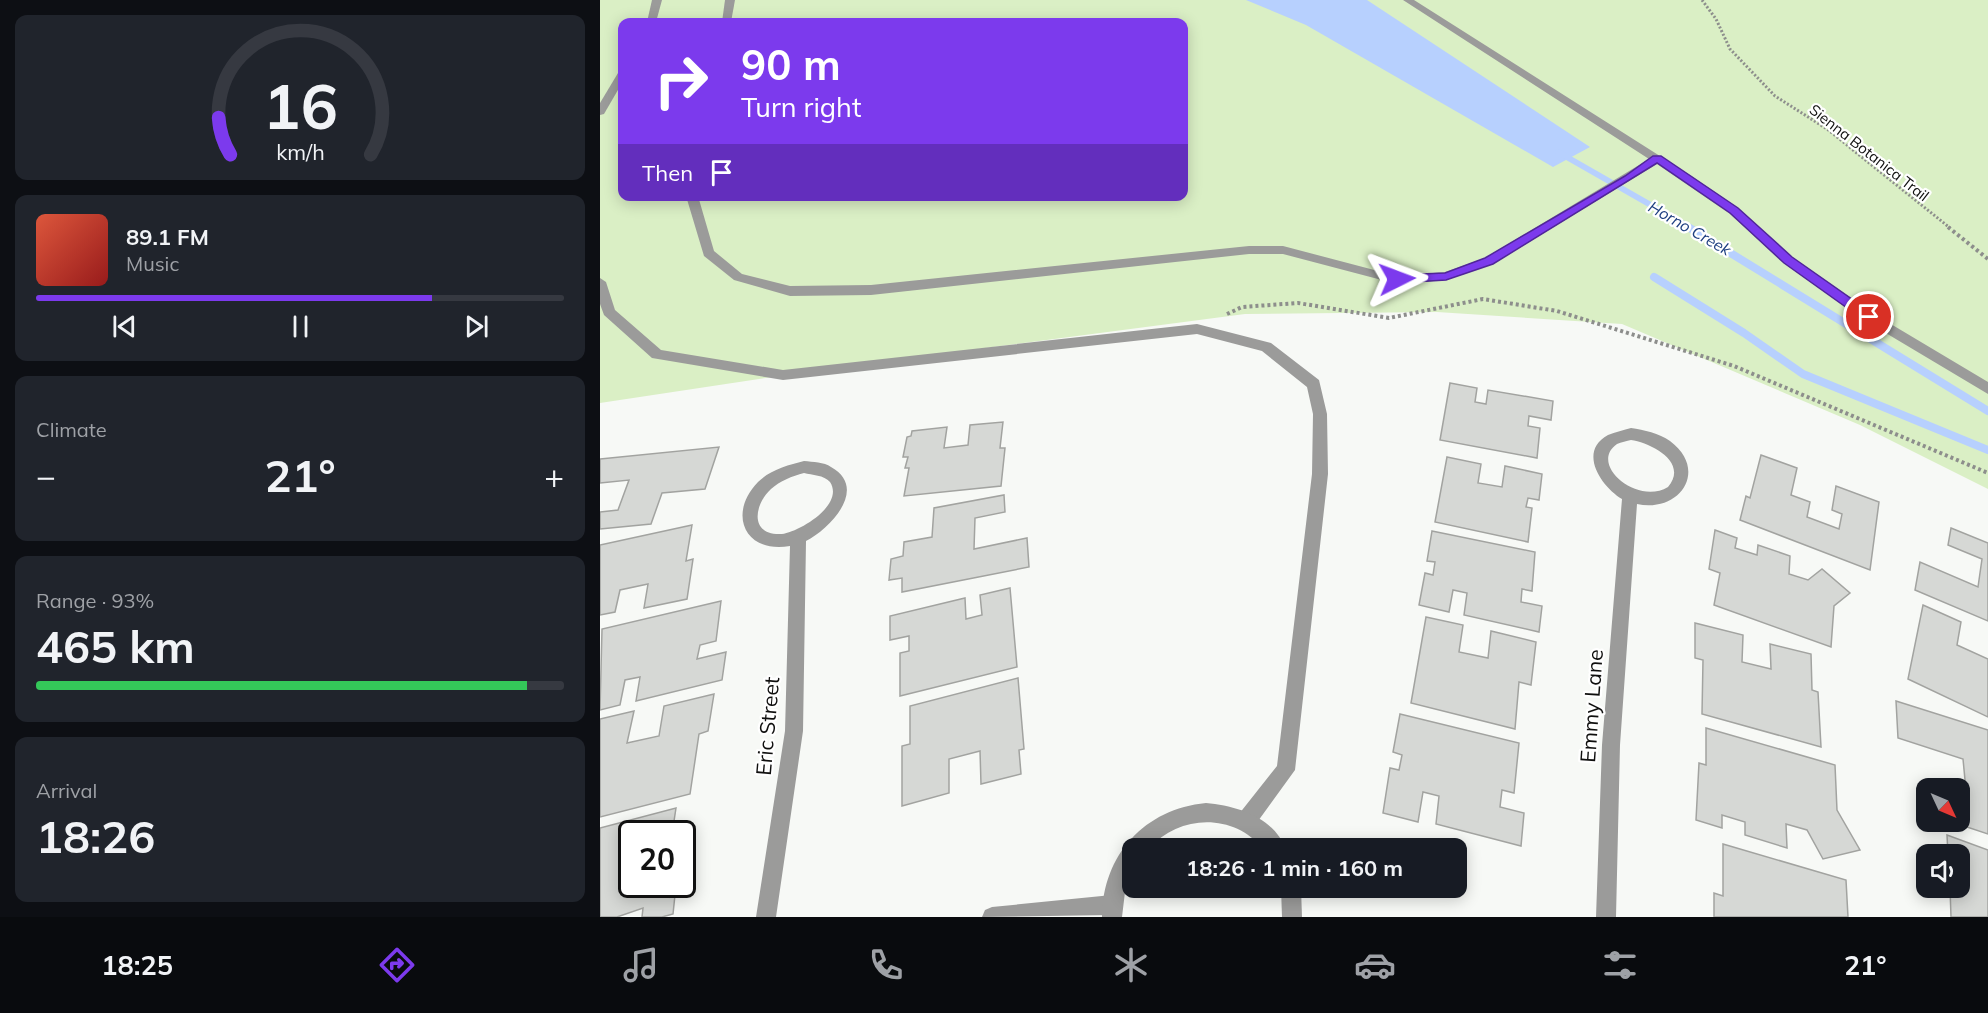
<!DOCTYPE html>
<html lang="en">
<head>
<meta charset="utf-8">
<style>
	:root { --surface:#171b24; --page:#20242c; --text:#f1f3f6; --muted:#9ea1a6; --line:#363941; --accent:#7c3aed }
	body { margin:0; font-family:Mulish,sans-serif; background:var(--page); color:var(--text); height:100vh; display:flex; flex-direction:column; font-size:22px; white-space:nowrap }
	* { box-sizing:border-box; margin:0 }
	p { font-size:20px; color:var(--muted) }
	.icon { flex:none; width:33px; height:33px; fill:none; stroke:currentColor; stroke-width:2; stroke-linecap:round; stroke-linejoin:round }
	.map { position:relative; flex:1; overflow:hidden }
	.panel { display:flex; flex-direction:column; gap:15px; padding:15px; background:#0d0f14; width:600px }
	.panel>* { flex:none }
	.top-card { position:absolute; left:18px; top:18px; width:570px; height:183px; border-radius:12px; box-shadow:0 3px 15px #0003; background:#7c3aed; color:#fff; overflow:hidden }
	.needle { width:39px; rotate:134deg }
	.controls { position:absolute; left:1316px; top:778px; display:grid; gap:12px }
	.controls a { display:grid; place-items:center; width:54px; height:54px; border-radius:12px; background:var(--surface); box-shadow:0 3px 15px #0003; font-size:30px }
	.speed { position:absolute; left:18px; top:820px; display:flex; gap:12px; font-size:30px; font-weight:700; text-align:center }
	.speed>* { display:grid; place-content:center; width:78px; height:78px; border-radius:50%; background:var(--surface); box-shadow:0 3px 15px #0003; line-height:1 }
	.speed .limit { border:3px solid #111; border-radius:9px; background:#fff; color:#111 }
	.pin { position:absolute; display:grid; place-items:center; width:51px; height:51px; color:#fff; margin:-26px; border:3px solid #fff; border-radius:50%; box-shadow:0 2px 6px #0007 }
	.me { position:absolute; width:66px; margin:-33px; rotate:87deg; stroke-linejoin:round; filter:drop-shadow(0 0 4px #0008) }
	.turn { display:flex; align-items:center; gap:21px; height:126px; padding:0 24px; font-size:27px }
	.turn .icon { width:78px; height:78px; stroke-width:2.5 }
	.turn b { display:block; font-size:42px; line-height:51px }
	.then { display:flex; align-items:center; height:57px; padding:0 24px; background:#0003; gap:12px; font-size:22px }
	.big { font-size:45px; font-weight:700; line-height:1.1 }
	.panel .widget { flex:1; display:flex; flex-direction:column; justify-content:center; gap:9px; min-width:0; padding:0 21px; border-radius:12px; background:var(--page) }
	.panel .dial { align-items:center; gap:0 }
	.dial svg { height:156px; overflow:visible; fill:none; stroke:var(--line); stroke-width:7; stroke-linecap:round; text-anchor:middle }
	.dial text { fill:var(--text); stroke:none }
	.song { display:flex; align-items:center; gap:18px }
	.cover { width:72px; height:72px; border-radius:9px; background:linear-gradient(135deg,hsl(10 70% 55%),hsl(0 70% 35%)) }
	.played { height:6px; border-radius:3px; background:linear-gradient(90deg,var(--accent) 75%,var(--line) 75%) }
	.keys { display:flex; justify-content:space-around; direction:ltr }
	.heat { display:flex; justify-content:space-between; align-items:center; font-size:33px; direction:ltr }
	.charge { height:9px; border-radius:4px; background:linear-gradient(90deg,#34c759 93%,var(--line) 0) }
	.trip { position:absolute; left:522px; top:838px; width:345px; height:60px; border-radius:12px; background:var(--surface); box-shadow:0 3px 15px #0003; font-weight:700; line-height:60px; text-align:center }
	.tabs { display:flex; height:96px; justify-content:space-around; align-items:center; background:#090b0e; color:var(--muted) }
	.tabs .icon { width:42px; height:42px }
	.tabs .active { color:var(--accent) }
	.tabs b { font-size:27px; color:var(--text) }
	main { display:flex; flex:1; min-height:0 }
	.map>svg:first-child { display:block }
	.green { fill:#daefc5; fill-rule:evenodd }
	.water { fill:#b7d0fe }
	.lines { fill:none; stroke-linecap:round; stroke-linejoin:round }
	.stream-far1 { stroke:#b7d0fe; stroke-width:6 }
	.stream { stroke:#b7d0fe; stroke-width:8 }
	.building { fill:#d6d8d5; stroke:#a2a3a0; stroke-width:1.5 }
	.path-far1 { stroke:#8d8e8c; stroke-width:3; stroke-dasharray:2 2; stroke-linecap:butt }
	.path { stroke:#8d8e8c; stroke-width:4; stroke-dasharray:3 3; stroke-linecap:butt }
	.service { fill:#9b9b9a; fill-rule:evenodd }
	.minor { fill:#9b9b9a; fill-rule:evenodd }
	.tertiary { fill:#9b9b9a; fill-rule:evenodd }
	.route { fill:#7c3aed; stroke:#51269a; stroke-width:1.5 }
	.labels { text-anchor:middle; stroke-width:4.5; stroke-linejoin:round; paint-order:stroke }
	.far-street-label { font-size:15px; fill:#0f0f0e; stroke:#fff }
	.far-water-label { font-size:16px; font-style:italic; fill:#1e3f80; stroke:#fff }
	.near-street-label { font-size:21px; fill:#0f0f0e; stroke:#fff }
</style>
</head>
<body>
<main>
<section class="panel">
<div class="widget dial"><svg viewBox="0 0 100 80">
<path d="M14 69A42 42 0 1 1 86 69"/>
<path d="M14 69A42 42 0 0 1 8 50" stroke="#7c3aed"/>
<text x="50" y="56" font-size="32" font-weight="700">16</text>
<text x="50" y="72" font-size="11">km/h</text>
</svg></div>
<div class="widget">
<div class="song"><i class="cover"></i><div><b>89.1 FM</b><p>Music</p></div></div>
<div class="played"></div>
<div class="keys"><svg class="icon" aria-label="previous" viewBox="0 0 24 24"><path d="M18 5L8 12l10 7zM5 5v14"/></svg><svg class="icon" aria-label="pause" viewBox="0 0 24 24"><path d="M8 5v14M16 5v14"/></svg><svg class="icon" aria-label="next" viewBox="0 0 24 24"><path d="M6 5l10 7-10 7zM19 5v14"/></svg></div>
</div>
<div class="widget"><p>Climate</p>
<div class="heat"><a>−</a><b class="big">21°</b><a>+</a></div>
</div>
<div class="widget"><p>Range · 93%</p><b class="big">465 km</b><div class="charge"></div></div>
<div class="widget"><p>Arrival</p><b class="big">18:26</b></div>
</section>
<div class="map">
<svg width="1388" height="917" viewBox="0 0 1388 917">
	<rect width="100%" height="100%" fill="#f7f9f6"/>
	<path class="green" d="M0 0H1388V489L1260 425 1022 324 837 312 645 314 239 367 0 403ZM22 22H584V196H22Z"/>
	<path class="water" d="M646 0H767L990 147 953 167 706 25Z"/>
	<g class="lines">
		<path class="stream-far1" d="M958 152 1091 228"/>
		<g class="stream">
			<path d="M1088 227 1388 411"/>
			<path d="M1054 277 1144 333 1203 374 1388 450"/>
		</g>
	</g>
	<g class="building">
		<path d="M850 383 877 388 875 402 886 404 888 390 953 401 951 420 929 416 928 426 940 428 937 458 840 440Z"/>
		<path d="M403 422 400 448H405L401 486 304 496 309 468H305L308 457H303L307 437 311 436 312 431 347 427 344 448 368 445 370 425Z"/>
		<path d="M119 447 105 489 62 493 51 524 0 529V512L18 510 29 480 0 483V459Z"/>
		<path d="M1161 455 1197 468 1191 495 1210 502 1207 517 1239 529 1242 514 1232 510 1236 486 1279 502 1270 570 1140 520 1146 496 1150 498Z"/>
		<path d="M847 457 881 464 878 483 902 487 905 466 942 474 939 500 928 498 926 507 932 508 928 542 835 522Z"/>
		<path d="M404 495 405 512 375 518 374 549 427 538 429 567 302 592V578L289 580 291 559 303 556 304 542 332 537 334 508Z"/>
		<path d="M92 525 86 561 93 559 87 599 44 608 48 584 20 590 15 612 0 615V545Z"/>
		<path d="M1351 528 1388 543V621L1315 590 1320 562 1378 587 1382 559 1348 545Z"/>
		<path d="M1115 530 1137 538 1135 548 1157 555 1158 545 1190 556 1189 574 1208 580 1222 569 1250 593 1234 606 1231 647 1114 605 1120 573 1109 569Z"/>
		<path d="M832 531 935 552 932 591 922 589 921 602 942 606 939 632 864 615 867 593 853 590 849 612 819 605 825 573 833 575 835 562 827 561Z"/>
		<path d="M410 588 417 667 300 696V653L309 651V636L290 640V616L365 598 366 619 382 615 380 595Z"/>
		<path d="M121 601 116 641 100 645 97 659 126 652 122 680 36 701 40 677 25 680 20 705 0 710 2 629Z"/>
		<path d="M1323 605 1361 622 1357 645 1388 659V717L1308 679Z"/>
		<path d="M826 617 863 625 859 652 888 658 891 631 936 642 931 685 919 682 915 729 811 703Z"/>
		<path d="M1095 623 1143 635 1142 662 1171 669 1170 644 1211 654 1212 690 1218 692 1221 747 1102 714 1103 660 1095 658Z"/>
		<path d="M418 678 424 749 419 750 421 774 381 784 380 751 349 759V793L302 806V746L310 744V706Z"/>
		<path d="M114 694 108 731 99 734 90 794 0 817V719L34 711 27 743 59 736 64 706Z"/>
		<path d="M1296 701 1388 730V834L1352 822H1359V798L1367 801 1363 759 1298 738Z"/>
		<path d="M800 714 919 743 914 793 902 790 900 807 924 813 921 846 836 824 839 796 823 792 818 822 783 813 790 768 799 770 802 755 793 752Z"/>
		<path d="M1106 728 1235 765 1237 810 1260 850 1223 859 1207 830 1186 824 1187 848 1145 835V822L1122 815V828L1096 820 1099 763 1106 765Z"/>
		<path d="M76 808 72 834H32V885H72L70 897 75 895 73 914 62 917H42L43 908 17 917H0V828Z"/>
		<path d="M1347 835 1388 850V917H1351L1350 888H1359V855H1348Z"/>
		<path d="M1123 844 1246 880 1248 917H1114V893L1123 896Z"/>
	</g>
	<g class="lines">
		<path class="path-far1" d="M1102 0 1116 19 1130 49 1175 96 1227 129 1350 228"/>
		<g class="path">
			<path d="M1348 227 1388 259"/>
			<path d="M627 314 642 307 698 303 789 318 883 299 957 311 1134 366 1388 473"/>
		</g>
		<g class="service">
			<path d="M52 0H62L56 22H47Z"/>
			<path d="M125 0H135L131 22H122Z"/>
			<path d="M803 0H814L1093 177 1138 208 1192 257 1274 314 1388 382V394L1264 320 1184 263 1130 214 1057 164 893 264 846 280 797 284 683 254H649L271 295 190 296 134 280 104 256 86 196H98L114 251 142 274 190 286 271 285 649 246H683L797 276 845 272 885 258 1049 159Z"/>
			<path d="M22 72V83L4 114 0 115V103L18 73Z"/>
			<path d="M0 278 6 282 15 310 61 350 183 370 597 324 671 343 719 380 727 414 728 474 695 770 653 828 646 831 639 828 636 821 639 814 677 766 712 474 713 414 707 387 662 351 597 334 183 380 52 358 4 315 0 304Z"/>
		</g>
		<g class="minor">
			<path d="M1031 428C1044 430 1059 433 1070 441 1109 470 1080 513 1037 504L1020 745 1016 917H996L1002 745 1022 499C1002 487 977 452 1008 435 1015 432 1024 430 1031 428ZM1031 440C1051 443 1089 462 1068 487 1037 506 988 464 1017 444 1021 442 1027 441 1031 440Z"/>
			<path d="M204 461C213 462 224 462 231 467 269 488 230 529 206 541L203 731 176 917H156L185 731 190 546C145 554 127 514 158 482 170 470 188 465 204 461ZM204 473C212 475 224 475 230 482 245 505 199 532 182 534 150 536 153 506 171 489 180 481 192 476 204 473Z"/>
			<path d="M512 895 519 898 522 905 519 912 512 915 382 917 385 910 392 907Z"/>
		</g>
		<g class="tertiary">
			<path d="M606 803C638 806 673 817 686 849H663C634 813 579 814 549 849H532V873L525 892 522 917H502C503 854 545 809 606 803Z"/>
			<path d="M681 888H701L702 917H682Z"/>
		</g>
	</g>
	<path class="route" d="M1053 156H1061L1138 208 1192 257 1273 314V320H1264L1184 263 1130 213 1057 163 893 264 846 280 797 283 791 279 797 275 845 273 885 258 1025 176Z"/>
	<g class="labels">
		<g class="far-street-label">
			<text transform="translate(1269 153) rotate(38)" y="5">Sienna Botanica Trail</text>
		</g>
		<g class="far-water-label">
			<text transform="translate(1090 228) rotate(30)" y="6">Horno Creek</text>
		</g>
		<g class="near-street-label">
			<text transform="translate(992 706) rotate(-86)" y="7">Emmy Lane</text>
			<text transform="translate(168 726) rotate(-85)" y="7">Eric Street</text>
		</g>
	</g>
</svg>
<div class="controls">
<a><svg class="needle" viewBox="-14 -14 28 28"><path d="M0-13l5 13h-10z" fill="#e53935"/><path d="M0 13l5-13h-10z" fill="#9ea1a6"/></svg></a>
<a><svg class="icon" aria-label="sound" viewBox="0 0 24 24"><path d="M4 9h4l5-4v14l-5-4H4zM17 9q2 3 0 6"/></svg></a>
</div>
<div class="speed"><div class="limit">20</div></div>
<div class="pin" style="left:1269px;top:317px;background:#d93025"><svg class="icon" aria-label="arrive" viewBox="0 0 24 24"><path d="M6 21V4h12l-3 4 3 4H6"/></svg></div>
<svg class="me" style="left:797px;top:279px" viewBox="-20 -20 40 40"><path d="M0-17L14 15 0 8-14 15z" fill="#7c3aed" stroke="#fff" stroke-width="4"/></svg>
<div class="trip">18:26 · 1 min · 160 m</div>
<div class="top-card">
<div class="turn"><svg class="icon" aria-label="right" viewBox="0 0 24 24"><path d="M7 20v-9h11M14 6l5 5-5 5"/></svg><div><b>90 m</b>Turn right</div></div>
<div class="then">Then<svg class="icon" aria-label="arrive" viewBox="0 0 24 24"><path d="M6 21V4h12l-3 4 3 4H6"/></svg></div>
</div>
</div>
</main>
<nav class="tabs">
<b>18:25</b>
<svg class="icon active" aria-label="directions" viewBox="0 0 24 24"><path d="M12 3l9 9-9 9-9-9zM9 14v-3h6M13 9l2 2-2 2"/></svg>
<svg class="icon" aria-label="music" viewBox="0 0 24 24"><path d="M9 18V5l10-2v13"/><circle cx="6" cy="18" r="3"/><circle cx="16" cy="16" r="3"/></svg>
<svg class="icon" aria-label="phone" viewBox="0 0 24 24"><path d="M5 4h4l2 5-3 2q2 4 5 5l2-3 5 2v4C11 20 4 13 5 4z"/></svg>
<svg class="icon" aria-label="climate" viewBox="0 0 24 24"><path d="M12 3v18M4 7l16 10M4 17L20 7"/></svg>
<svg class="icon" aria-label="car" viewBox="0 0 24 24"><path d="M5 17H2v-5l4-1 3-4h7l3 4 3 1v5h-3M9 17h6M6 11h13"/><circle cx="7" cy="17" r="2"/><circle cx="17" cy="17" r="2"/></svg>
<svg class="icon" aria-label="filters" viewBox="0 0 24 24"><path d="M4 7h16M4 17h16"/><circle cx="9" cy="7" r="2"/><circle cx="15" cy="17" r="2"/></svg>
<b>21°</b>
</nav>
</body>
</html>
